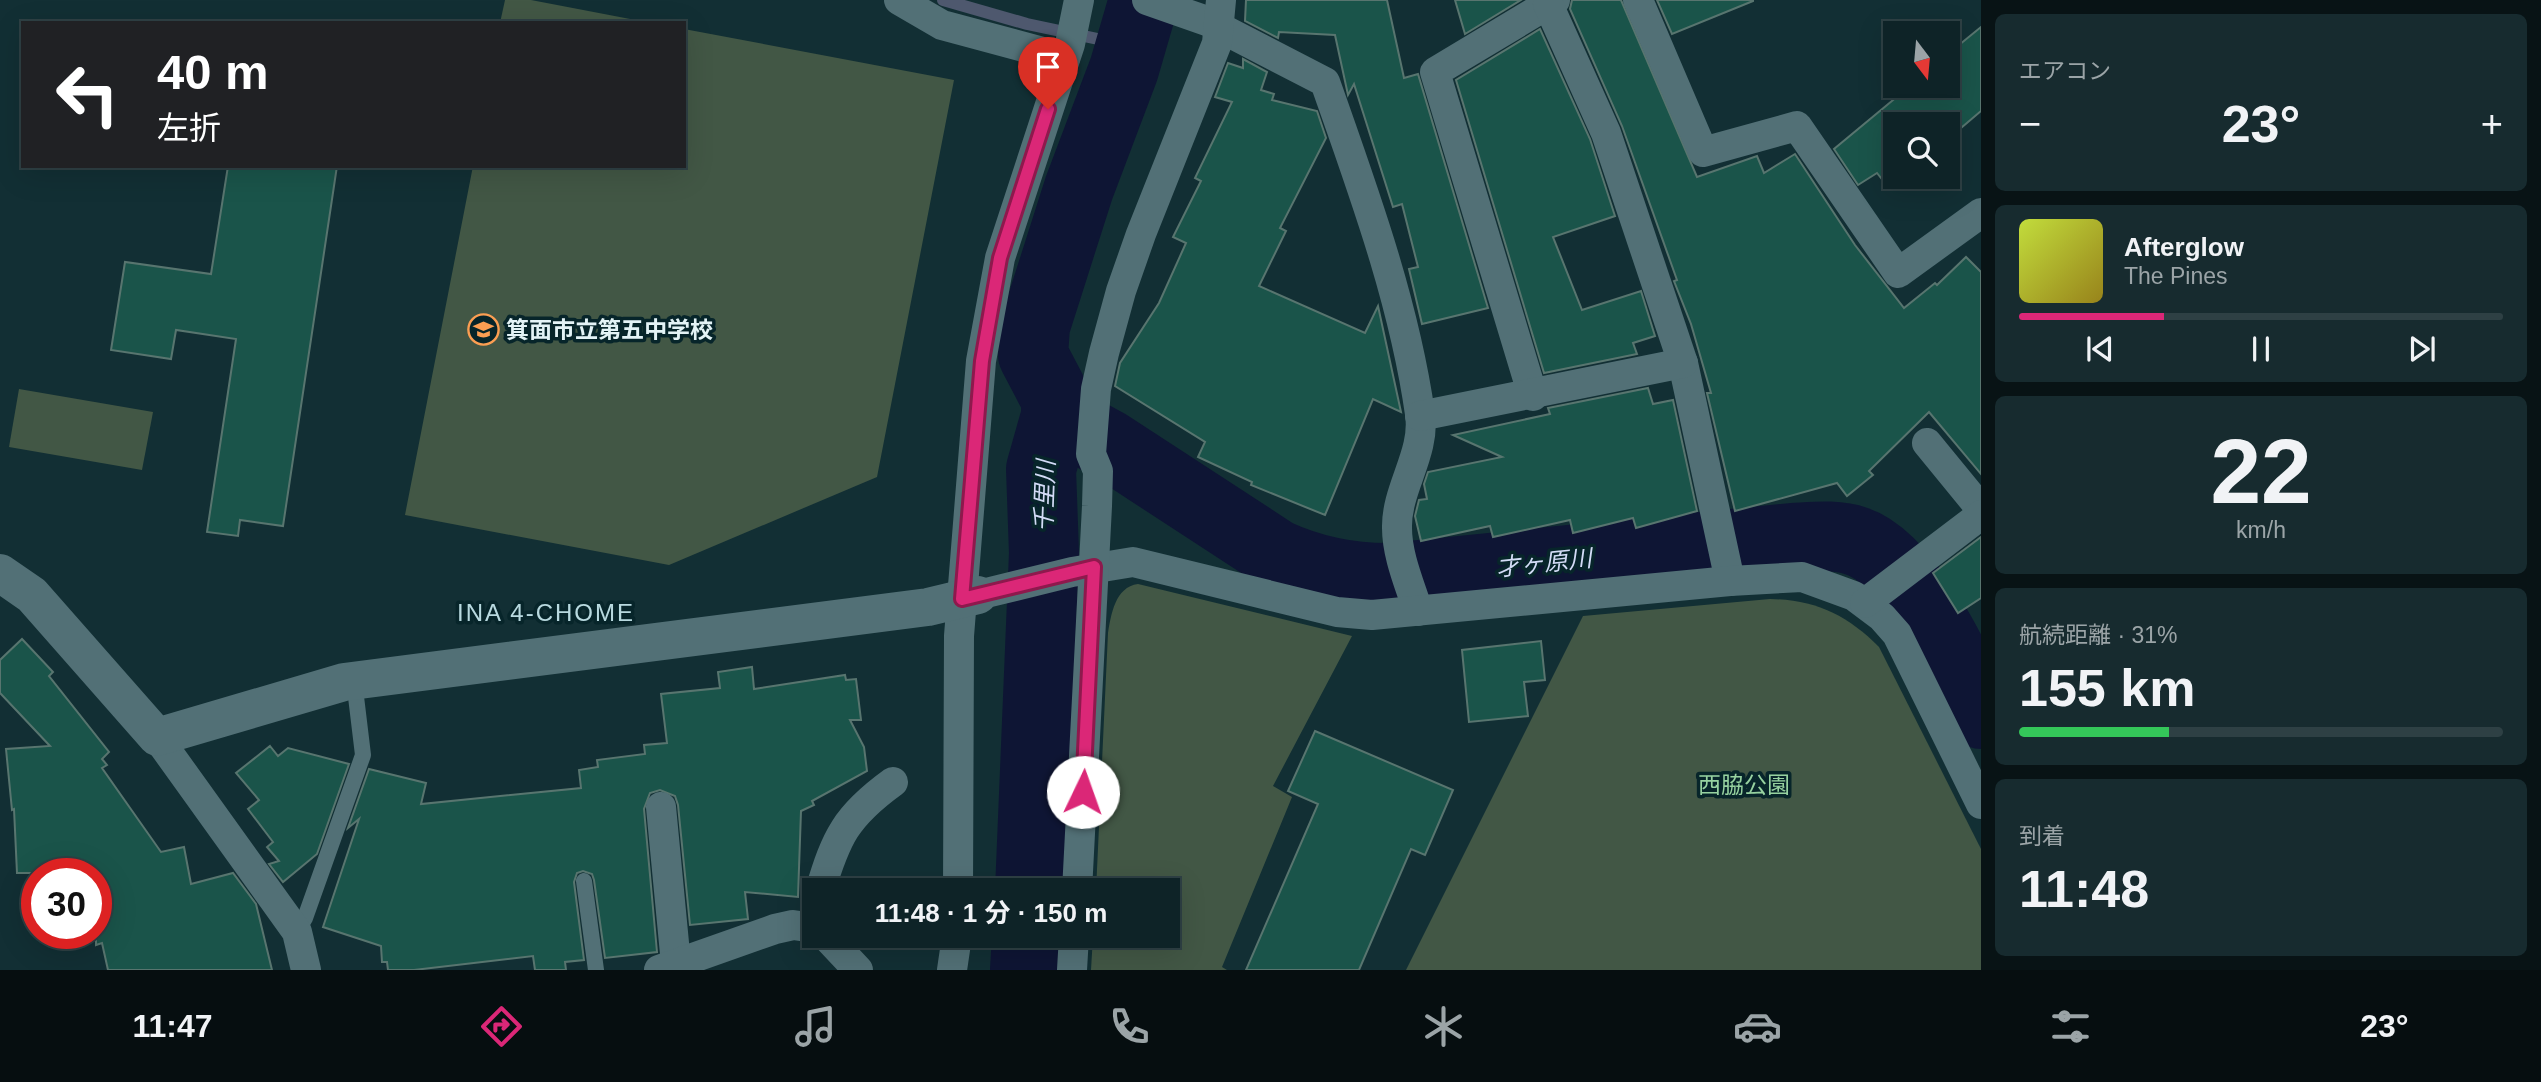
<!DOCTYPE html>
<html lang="ja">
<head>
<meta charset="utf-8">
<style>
	:root { --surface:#0e2327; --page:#172b2f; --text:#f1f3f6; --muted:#9ba4a7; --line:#2e4044; --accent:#db2777 }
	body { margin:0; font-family:Arial,"Noto Sans JP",sans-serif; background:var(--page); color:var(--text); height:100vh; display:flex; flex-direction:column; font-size:26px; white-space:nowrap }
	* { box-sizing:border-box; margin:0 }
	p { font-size:23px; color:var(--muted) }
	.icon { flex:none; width:38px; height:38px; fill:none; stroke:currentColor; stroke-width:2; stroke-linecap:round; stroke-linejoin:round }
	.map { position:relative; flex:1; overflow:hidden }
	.sheet { display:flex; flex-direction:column; gap:14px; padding:14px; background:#081315; width:560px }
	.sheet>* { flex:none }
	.banner { position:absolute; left:21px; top:21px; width:665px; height:147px; border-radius:0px; box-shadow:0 7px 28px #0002,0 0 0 2px var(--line); background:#202124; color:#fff; overflow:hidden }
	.needle { width:46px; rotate:164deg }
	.buttons { position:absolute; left:1883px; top:21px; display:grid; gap:14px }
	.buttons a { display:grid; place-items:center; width:77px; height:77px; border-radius:0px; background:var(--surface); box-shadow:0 7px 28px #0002,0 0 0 2px var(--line); font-size:35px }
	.speed { position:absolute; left:21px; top:858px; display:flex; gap:14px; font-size:35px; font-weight:700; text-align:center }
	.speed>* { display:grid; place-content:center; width:91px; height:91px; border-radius:50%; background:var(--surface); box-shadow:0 7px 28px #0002,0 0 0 2px var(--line); line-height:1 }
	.speed .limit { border:10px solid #d22; background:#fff; color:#111 }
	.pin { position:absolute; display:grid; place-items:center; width:60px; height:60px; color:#fff; margin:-72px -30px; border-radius:50% 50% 50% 0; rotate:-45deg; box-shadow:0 0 7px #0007 }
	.pin .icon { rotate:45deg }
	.me { position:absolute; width:77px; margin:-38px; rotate:3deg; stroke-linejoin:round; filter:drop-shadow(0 0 5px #0008) }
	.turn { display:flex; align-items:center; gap:24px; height:147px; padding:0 21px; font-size:32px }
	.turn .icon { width:91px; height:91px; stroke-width:2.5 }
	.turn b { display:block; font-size:49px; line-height:60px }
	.big { font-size:52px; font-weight:700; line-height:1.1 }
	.sheet .tile { flex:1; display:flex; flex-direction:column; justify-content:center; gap:10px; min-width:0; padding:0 24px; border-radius:10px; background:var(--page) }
	.sheet .dial { align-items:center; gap:0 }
	.dial b { font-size:91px; line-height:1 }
	.song { display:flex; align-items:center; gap:21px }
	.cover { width:84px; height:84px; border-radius:10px; background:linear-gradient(135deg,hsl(70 70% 55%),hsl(50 70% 35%)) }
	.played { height:7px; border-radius:4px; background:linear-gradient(90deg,var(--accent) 30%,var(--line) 30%) }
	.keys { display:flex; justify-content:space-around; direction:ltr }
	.heat { display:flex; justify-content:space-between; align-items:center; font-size:38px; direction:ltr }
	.charge { height:10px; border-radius:5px; background:linear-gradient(90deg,#34c759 31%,var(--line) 0) }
	.trip { position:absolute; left:802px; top:878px; width:378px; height:70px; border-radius:0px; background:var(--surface); box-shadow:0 7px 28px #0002,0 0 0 2px var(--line); font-weight:700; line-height:70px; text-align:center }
	.tabs { display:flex; height:112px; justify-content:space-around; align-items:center; background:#060e10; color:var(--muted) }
	.tabs .icon { width:49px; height:49px }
	.tabs .active { color:var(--accent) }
	.tabs b { font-size:32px; color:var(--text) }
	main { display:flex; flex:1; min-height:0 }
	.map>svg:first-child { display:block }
	.green { fill:#425745 }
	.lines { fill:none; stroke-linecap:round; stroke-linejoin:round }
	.stream { stroke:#4e586e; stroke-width:12 }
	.river { stroke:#0e1534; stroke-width:70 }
	.building { fill:#1a544a; stroke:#58756f; stroke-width:2 }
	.service { stroke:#527076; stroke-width:16 }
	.minor { stroke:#527076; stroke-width:30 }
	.tertiary { stroke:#527076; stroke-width:38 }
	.route-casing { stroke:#8e194d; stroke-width:18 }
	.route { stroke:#db2777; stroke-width:12 }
	.labels { text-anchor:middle; stroke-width:7; stroke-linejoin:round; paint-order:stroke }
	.poi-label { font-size:23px; font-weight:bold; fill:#e3f3f6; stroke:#07252a; text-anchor:start }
	.park-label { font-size:23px; fill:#97d2a0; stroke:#07252a }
	.water-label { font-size:24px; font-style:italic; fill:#d3dcf6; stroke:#07252a }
	.neighbourhood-label { font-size:24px; letter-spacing:2px; fill:#b8d9df; stroke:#07252a }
</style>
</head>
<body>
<main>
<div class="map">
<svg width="1981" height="970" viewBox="0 0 1981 970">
	<rect width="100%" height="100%" fill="#122f34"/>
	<g class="green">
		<path d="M505 0H531L651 23H500Z"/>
		<path d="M684 29 954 80 877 477 669 565 405 515 473 166H684Z"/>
		<path d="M19 389 153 412 142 470 9 447Z"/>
		<path d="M1138 584 1352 636 1273 786 1292 797 1222 967 1227 970H1091L1093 936H1167V891H1096L1108 633C1111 615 1115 587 1138 584Z"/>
		<path d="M1770 599C1816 600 1847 615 1879 647L1981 849V970H1406L1583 616Z"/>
	</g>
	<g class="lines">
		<path class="stream" d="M943 0 1027 24 1131 46"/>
		<g class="river">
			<path d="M1056 416 1109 445 1276 554C1313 571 1348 578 1388 578L1792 538C1813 537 1836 534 1856 541 1909 558 1959 666 1981 714"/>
			<path d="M1030 891 1044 553 1041 469 1056 416V399L1033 355 1035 326 1079 188 1124 69 1144 0"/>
			<path d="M1025 970 1027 936"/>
		</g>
	</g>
	<g class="building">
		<path d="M1246 0H1387L1404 78 1418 74 1488 308 1422 324 1409 269 1418 267 1402 204 1393 207 1354 84 1348 95 1335 35 1279 32 1278 38 1245 21Z"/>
		<path d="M1455 0H1521L1465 34Z"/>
		<path d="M1572 0H1621L1697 177 1757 156 1764 173 1795 154 1855 245 1904 308 1935 283 1937 285 1966 257 1981 272V474L1929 412 1869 471 1873 475 1847 496 1837 483 1735 511 1707 393H1711L1691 324 1674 281 1677 280 1622 126 1570 9Z"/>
		<path d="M1657 0H1753V1L1672 34Z"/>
		<path d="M1981 27V111L1948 139V124H1895V177H1902L1889 188 1877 173 1858 185 1834 149 1910 86H1948V54Z"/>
		<path d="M1540 29 1590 139 1615 216 1553 237 1582 310 1641 291 1655 336 1633 343 1637 354 1544 373 1456 80Z"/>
		<path d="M1243 59 1267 72 1261 90 1274 94 1272 100 1317 111 1326 138 1280 228 1286 231 1259 286 1365 333 1378 306 1401 412 1373 399 1325 515 1251 485 1252 482 1198 457 1205 442 1115 386 1120 363 1159 303 1186 243 1173 237 1201 181 1195 178 1232 102 1215 97 1228 63 1243 68Z"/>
		<path d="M228 166H337L283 526 240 520 238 536 207 532 236 339 176 330 171 359 111 350 125 262 211 274Z"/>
		<path d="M1648 388 1653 404 1673 400 1697 511 1636 528 1633 518 1573 533 1570 520 1493 537 1490 526 1421 541 1415 516 1419 500 1427 499 1424 484 1428 472 1502 457 1453 435 1550 414 1548 408Z"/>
		<path d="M1981 537V598L1958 613 1933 573Z"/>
		<path d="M22 639 53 672 49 676 109 752 102 759 107 765 102 768 161 852 184 847 191 884 233 873 256 904 272 970H108L102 943 96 945V873H17L14 809 12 810 6 749 50 746 0 693V660Z"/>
		<path d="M1541 641 1545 680 1524 682 1528 716 1469 722 1462 650Z"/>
		<path d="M752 667 754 689 845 675 846 680 856 679 861 720H850L864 747 867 771 812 801 814 805 801 811 798 897 745 892 748 919 690 925 678 805 675 796 660 790 650 793 644 809 657 952 605 958 594 880 592 874 583 871 577 873 574 882 584 960 565 962 566 970H535L533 956 414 970H388L387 962H382L381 946 323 927 359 819 348 828 369 769 426 783 421 804 581 788 579 770 598 767 597 760 645 754 644 745 667 743 661 694 720 688 718 672Z"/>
		<path d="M1315 731 1453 790 1425 855 1411 849 1359 970H1246L1318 804 1288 791Z"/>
		<path d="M270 746 278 756 288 748 349 764 317 854 283 882 269 864 279 861 267 847 273 842 248 809 259 800 236 773Z"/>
	</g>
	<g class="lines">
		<g class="service">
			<path d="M584 881 596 970"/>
			<path d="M297 932 305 918 363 755 354 680"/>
		</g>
		<g class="minor">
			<path d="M899 0 942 25 1065 58"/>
			<path d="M1147 0 1207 21 1325 82C1363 190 1404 301 1420 414 1426 453 1396 489 1397 528 1397 556 1410 585 1418 611"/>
			<path d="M1638 0 1703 152 1797 126 1898 273 1981 213"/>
			<path d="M1683 363 1730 581"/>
			<path d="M1533 396 1435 72 1555 0"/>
			<path d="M1420 416 1683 363 1606 133 1548 4"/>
			<path d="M1927 443 1981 509"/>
			<path d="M978 595 1072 572 1133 562 1337 612 1372 615 1730 581 1802 577 1854 596 1882 617 1897 634 1981 804"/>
			<path d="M1865 603 1981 515"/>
			<path d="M157 737 297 932 306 970"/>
			<path d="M661 807 676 964"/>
			<path d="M820 891C836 837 846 816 893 782"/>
			<path d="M958 891 959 636 981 361 1000 258 1070 44 1079 0"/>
			<path d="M1077 891 1097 506 1098 471 1091 454 1096 389 1104 353 1121 291 1141 234 1217 43 1221 0"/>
			<path d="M826 936 858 970"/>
			<path d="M659 970 775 929 793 925 814 928"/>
			<path d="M952 970 957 936"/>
			<path d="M1072 970 1074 936"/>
		</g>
		<path class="tertiary" d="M0 573 32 595 157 737 344 682 928 607 978 595"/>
	</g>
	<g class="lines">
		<defs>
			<path id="route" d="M1048 109 1000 258 982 361 962 599 1094 567 1083 792"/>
		</defs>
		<use href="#route" class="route-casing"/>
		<use href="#route" class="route"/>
	</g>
	<defs>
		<symbol id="school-ring" viewBox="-11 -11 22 22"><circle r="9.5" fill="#07252a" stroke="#fb9e52" stroke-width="1.5"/><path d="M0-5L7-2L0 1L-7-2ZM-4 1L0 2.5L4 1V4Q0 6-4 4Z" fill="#fb9e52"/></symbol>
	</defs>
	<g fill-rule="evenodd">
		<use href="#school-ring" x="466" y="312" width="35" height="35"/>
	</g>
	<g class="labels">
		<g class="poi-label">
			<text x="506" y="338">箕面市立第五中学校</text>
		</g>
		<g class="park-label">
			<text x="1744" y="793">西脇公園</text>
		</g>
		<g class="water-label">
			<text transform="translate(1045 496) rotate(-88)" y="8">千里川</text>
			<text transform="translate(1544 563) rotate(-6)" y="8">才ヶ原川</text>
		</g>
		<g class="neighbourhood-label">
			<text x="546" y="621">INA 4-CHOME</text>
		</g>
	</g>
</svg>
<div class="buttons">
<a><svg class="needle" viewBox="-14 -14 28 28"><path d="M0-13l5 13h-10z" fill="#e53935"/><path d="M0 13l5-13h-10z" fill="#9ba4a7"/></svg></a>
<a><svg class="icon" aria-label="search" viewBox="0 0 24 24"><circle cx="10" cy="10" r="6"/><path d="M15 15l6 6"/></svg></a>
</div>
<div class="speed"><div class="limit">30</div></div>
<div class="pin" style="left:1048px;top:109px;background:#d93025"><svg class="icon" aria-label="arrive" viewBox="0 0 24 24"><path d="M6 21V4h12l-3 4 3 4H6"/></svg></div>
<svg class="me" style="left:1083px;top:792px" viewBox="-20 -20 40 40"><circle r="19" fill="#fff"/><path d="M0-13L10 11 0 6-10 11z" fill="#db2777"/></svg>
<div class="trip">11:48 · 1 分 · 150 m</div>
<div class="banner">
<div class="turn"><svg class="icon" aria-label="left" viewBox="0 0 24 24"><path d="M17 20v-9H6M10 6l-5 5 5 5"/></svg><div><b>40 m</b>左折</div></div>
</div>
</div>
<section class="sheet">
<div class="tile"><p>エアコン</p>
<div class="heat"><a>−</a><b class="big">23°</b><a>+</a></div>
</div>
<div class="tile">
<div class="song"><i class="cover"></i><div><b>Afterglow</b><p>The Pines</p></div></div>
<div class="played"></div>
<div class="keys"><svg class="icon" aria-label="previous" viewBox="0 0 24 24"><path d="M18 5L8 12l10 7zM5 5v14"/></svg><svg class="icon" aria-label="pause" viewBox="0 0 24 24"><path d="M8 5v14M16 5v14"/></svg><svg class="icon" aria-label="next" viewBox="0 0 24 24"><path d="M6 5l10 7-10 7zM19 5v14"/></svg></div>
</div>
<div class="tile dial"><b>22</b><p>km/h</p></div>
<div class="tile"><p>航続距離 · 31%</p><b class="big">155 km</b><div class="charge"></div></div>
<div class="tile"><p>到着</p><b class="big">11:48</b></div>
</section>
</main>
<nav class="tabs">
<b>11:47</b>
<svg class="icon active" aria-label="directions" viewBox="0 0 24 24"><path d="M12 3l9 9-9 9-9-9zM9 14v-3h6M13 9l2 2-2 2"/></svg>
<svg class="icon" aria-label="music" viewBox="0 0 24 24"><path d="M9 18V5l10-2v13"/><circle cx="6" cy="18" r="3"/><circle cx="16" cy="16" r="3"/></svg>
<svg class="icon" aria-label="phone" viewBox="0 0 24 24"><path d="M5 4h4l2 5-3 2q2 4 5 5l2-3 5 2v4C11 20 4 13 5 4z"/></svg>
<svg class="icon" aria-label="climate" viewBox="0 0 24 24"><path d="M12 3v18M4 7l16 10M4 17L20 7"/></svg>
<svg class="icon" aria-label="car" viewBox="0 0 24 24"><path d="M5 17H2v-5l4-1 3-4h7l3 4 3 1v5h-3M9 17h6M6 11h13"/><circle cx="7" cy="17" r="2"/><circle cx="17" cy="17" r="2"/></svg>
<svg class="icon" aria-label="filters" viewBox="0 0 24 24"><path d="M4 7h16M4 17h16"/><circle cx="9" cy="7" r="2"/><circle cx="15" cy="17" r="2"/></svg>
<b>23°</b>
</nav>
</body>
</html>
